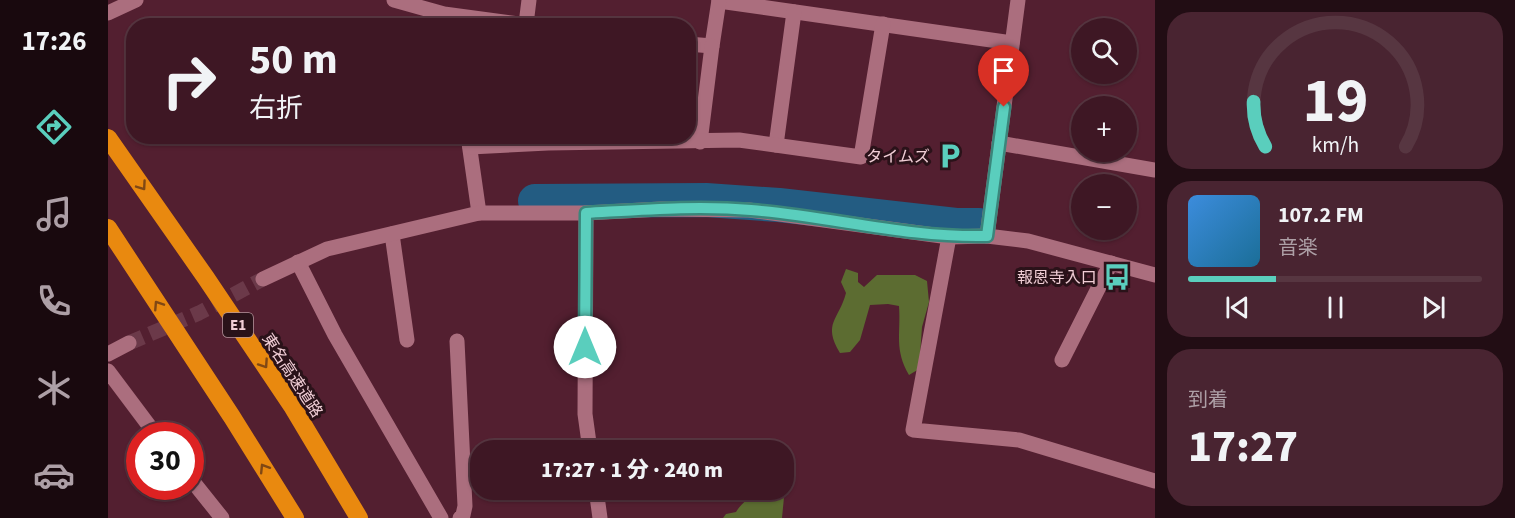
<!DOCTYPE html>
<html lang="ja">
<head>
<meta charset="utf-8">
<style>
	:root { --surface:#3e1724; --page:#492431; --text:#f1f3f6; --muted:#ad9fa6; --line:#573641; --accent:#5acebd }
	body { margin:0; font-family:"Source Sans 3","Noto Sans JP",sans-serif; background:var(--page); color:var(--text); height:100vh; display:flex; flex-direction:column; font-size:22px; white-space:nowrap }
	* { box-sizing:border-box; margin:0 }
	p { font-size:20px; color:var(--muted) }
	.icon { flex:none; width:33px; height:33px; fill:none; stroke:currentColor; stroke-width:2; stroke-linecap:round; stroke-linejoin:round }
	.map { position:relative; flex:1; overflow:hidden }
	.side { display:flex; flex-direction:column; gap:12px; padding:12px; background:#220d14; width:360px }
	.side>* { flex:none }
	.hud { position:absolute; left:18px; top:18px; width:570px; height:126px; border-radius:24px; box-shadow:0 2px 4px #0004,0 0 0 2px var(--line); background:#3e1724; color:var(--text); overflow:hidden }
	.fabs { position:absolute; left:963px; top:18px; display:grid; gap:12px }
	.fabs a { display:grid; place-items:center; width:66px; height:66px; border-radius:50%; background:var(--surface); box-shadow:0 2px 4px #0004,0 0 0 2px var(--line); font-size:30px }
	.speed { position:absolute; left:18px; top:422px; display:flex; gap:12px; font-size:30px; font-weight:700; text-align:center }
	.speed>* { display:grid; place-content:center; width:78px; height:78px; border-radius:50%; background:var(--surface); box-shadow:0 2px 4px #0004,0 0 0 2px var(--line); line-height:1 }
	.speed .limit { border:9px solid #d22; background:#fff; color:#111 }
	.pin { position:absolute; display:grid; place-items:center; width:51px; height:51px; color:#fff; margin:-62px -26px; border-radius:50% 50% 50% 0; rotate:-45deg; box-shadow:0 0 6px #0007 }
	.pin .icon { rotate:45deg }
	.me { position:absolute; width:66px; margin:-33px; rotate:0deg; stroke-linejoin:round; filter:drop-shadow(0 0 4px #0008) }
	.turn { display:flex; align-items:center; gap:21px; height:126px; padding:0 24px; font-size:27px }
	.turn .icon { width:78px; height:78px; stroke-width:2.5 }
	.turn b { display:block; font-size:42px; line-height:51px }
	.big { font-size:45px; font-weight:800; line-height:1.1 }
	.side .tile { flex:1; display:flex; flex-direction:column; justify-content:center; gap:9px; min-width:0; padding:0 21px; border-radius:24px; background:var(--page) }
	.side .dial { align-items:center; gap:0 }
	.dial svg { height:156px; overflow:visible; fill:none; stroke:var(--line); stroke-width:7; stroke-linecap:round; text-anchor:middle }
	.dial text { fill:var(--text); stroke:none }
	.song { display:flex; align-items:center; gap:18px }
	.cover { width:72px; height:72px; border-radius:9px; background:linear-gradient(135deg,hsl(210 70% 55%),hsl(200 70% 35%)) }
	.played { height:6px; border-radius:3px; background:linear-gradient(90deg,var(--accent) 30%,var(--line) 30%) }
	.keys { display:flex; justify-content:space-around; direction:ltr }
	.trip { position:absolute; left:362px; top:440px; width:324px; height:60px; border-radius:24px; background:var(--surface); box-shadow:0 2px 4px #0004,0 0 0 2px var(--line); font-weight:800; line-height:60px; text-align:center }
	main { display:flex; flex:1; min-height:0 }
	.tabs { display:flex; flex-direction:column; width:108px; justify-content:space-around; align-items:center; background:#19090e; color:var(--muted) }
	.tabs .icon { width:42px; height:42px }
	.tabs .on { color:var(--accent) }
	.tabs b { font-size:27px; color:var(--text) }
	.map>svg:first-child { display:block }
	.forest { fill:#5c6c31 }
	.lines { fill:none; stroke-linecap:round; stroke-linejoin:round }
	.river { stroke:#235c82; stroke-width:34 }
	.street-tunnel { stroke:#6b3949; stroke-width:15; stroke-dasharray:15 8; stroke-linecap:butt }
	.street { stroke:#ab6e7e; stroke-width:15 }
	.highway { stroke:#e9890f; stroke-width:18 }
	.oneway { stroke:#804814 }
	.route-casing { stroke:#3a867b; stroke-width:15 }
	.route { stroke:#5acebd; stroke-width:10 }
	.labels { text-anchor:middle; stroke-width:6; stroke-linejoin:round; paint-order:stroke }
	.shield { fill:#2a1219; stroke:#b5969d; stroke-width:1.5 }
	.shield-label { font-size:15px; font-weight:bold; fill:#f1ced6 }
	.poi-label { font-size:16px; fill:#f1ced6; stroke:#2a1219; text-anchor:end }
	.street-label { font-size:16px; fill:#f1ced6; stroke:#2a1219 }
</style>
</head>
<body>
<main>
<nav class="tabs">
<b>17:26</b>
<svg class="icon on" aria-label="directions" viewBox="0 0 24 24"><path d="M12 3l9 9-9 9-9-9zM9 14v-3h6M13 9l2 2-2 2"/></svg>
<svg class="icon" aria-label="music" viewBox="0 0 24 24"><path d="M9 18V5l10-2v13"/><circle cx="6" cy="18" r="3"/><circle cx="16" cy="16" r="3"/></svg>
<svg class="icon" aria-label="phone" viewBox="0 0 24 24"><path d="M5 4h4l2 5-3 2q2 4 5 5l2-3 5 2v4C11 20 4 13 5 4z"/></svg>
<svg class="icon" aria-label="climate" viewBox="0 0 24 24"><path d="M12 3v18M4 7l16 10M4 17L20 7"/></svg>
<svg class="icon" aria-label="car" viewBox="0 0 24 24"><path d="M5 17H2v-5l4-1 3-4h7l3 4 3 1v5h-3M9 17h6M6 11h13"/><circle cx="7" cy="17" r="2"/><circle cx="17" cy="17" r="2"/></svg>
</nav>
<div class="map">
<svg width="1047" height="518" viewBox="0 0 1047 518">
	<rect width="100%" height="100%" fill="#531f30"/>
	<g class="forest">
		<path d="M738 269 750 273V282L756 287 769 275H807L819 281 821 302 814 327 811 369 801 375C786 349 793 334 791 306L780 304 762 305 752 340 742 352 732 353C714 323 731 320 738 293L733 282Z"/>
		<path d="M675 482 677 487 674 518H615L618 514 628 512C633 503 645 496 647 489H675Z"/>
	</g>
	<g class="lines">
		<path class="river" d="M427 201 598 200 671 205 848 225H871"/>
		<path class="street-tunnel" d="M21 343 91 313 155 279"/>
		<g class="street">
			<path d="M286 0 336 14 426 26"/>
			<path d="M611 1 904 43"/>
			<path d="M0 13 28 0"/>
			<path d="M418 24 421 0"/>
			<path d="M580 44 604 46 611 0"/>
			<path d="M360 136 371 213"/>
			<path d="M592 142 604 46"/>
			<path d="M891 143 1047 170"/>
			<path d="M668 145 686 12"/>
			<path d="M362 147 440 143 631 140 753 157 775 24"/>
			<path d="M478 213 477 414 482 450"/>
			<path d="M284 234 299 340"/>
			<path d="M879 236 910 0"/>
			<path d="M841 237 805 430 911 440 1047 481"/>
			<path d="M190 262 227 335 333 518"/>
			<path d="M155 279 219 249 371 213H478L553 209 641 210 841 237 879 236 920 241 1047 275"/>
			<path d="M349 341 357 506 355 515 352 518"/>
			<path d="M0 354 21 343"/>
			<path d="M954 360 1003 263"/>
			<path d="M0 371 48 435"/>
			<path d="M82 478 114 518"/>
			<path d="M488 489 492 518"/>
		</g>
		<g class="highway">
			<path d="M0 138 98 278 184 406 251 518"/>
			<path d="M0 228 124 417 187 518"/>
		</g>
	</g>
	<defs><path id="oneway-chevron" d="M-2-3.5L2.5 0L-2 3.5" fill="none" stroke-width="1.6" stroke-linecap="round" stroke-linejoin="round" transform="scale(1.5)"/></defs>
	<g class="oneway">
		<use href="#oneway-chevron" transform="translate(34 186) rotate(55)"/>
		<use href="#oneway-chevron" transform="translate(50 305) rotate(-123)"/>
		<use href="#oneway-chevron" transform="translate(156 364) rotate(56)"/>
		<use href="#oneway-chevron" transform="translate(156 468) rotate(-122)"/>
	</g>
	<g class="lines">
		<defs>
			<path id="route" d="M477 347 478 213C531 210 590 205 643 210 721 216 799 238 879 236L896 107"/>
		</defs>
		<use href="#route" class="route-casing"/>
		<use href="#route" class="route"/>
	</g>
	<defs>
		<symbol id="parking-bare" viewBox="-9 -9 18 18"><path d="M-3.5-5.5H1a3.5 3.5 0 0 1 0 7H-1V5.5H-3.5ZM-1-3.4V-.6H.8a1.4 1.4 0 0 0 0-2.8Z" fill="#5acebd" stroke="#2a1219" stroke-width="2.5" paint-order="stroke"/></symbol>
		<symbol id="bus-bare" viewBox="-9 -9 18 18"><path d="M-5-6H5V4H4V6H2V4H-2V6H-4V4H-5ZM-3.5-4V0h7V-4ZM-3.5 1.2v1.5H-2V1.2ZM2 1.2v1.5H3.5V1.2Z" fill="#5acebd" stroke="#2a1219" stroke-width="2.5" paint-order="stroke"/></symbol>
	</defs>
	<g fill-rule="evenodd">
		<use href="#parking-bare" x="823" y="137" width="38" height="38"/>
		<use href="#bus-bare" x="990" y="258" width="38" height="38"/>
	</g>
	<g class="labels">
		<rect class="shield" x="115" y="313" width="30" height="24" rx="4.5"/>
		<g class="shield-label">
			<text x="130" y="330">E1</text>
		</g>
		<g class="poi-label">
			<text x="822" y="162">タイムズ</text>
			<text x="989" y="283">報恩寺入口</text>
		</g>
		<g class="street-label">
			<text transform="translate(185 375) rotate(57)" y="6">東名高速道路</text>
		</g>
	</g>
</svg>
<div class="fabs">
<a><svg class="icon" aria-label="search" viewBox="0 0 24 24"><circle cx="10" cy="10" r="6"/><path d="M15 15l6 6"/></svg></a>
<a>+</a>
<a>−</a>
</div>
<div class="speed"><div class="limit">30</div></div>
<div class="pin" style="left:896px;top:107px;background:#d93025"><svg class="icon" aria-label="arrive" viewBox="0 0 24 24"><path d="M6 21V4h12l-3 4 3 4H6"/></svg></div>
<svg class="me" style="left:477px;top:347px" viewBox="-20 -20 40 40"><circle r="19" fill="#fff"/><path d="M0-13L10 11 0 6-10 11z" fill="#5acebd"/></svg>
<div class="trip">17:27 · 1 分 · 240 m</div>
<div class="hud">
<div class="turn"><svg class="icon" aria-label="right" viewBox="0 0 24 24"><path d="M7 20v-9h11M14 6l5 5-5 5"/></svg><div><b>50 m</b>右折</div></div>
</div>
</div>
<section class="side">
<div class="tile dial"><svg viewBox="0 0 100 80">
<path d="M14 69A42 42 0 1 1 86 69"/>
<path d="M14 69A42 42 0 0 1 8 46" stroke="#5acebd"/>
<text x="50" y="56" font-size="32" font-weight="700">19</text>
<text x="50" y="72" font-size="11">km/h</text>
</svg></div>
<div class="tile">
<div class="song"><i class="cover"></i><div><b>107.2 FM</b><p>音楽</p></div></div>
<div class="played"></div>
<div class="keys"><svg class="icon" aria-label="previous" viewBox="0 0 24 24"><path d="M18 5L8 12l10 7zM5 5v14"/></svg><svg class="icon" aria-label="pause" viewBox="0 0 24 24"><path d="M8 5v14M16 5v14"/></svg><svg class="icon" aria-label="next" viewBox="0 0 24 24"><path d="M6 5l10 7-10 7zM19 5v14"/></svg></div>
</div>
<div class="tile"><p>到着</p><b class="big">17:27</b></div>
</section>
</main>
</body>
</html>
